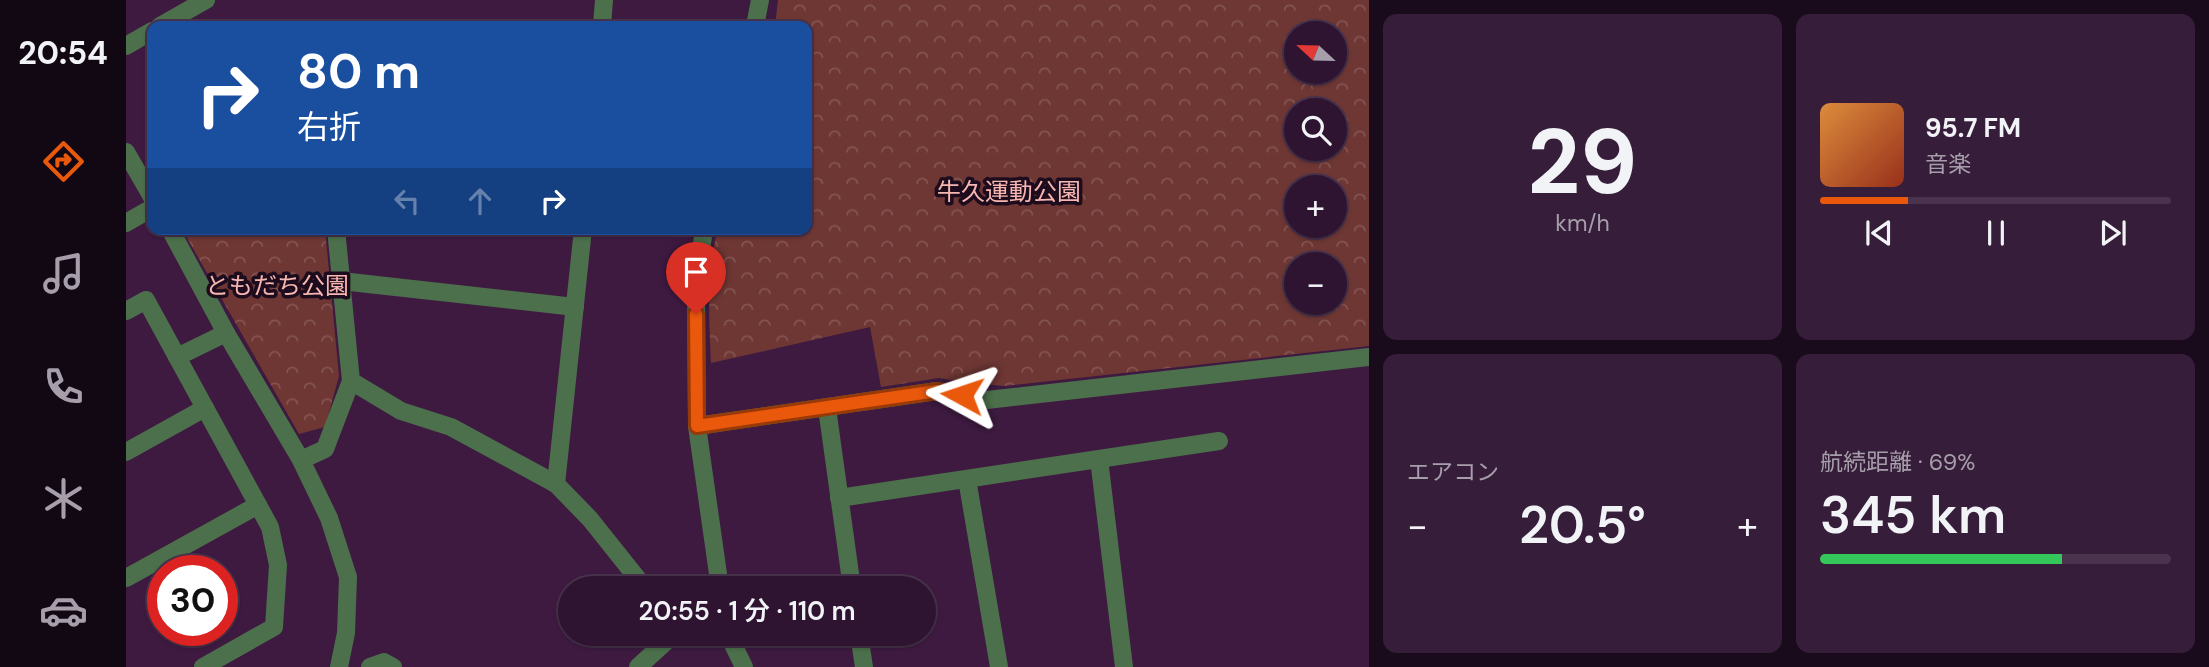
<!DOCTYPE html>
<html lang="ja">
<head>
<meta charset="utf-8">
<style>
	:root { --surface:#2e1431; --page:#361d39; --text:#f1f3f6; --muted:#a79eab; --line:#49334d; --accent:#ea580c }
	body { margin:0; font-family:"DM Sans","Noto Sans JP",sans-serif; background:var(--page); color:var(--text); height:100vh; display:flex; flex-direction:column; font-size:26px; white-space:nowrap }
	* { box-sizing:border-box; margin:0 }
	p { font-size:23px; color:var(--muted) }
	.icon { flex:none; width:38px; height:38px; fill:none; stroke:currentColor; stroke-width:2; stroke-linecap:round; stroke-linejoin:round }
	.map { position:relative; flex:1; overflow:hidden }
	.side { display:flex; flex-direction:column; gap:14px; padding:14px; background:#190b1b; width:840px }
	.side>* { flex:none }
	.guide { position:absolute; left:21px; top:21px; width:665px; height:214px; border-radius:14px; box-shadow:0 2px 5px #0004,0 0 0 2px var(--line); background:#1a4fa0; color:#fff; overflow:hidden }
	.needle { width:46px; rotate:292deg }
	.fabs { position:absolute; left:1158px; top:21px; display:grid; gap:14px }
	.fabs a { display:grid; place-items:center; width:63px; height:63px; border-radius:50%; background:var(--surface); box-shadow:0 2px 5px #0004,0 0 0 2px var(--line); font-size:35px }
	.speed { position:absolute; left:21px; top:555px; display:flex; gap:14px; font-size:35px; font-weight:700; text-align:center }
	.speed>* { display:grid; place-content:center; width:91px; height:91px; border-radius:50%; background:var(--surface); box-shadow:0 2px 5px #0004,0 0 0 2px var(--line); line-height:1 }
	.speed .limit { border:10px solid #d22; background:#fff; color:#111 }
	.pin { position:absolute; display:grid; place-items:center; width:60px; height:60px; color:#fff; margin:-72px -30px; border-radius:50% 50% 50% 0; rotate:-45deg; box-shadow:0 0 7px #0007 }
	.pin .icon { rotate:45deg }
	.me { position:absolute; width:77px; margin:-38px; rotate:275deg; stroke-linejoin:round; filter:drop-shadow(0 0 5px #0008) }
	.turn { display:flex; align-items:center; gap:24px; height:147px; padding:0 35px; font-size:32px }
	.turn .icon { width:91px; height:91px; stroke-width:2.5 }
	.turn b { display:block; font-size:49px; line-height:60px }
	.lanes { display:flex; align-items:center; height:66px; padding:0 35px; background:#0003; justify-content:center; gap:35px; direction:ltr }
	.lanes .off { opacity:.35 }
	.big { font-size:52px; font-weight:600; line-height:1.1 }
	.side .widget { flex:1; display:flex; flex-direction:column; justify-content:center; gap:10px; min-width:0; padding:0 24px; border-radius:14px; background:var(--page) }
	.side .dial { align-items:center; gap:0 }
	.dial b { font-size:91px; line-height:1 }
	.song { display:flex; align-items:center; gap:21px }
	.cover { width:84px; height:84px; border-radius:10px; background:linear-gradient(135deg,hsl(30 70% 55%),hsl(10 70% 35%)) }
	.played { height:7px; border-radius:4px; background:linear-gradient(90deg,var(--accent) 25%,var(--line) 25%) }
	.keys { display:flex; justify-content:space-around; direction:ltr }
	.heat { display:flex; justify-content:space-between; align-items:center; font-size:38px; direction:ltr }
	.charge { height:10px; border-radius:5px; background:linear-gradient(90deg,#34c759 69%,var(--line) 0) }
	.side .tiles { flex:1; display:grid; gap:14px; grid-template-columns:repeat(2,1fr) }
	.trip { position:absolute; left:432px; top:576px; width:378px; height:70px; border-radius:35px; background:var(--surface); box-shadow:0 2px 5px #0004,0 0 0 2px var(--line); font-weight:600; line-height:70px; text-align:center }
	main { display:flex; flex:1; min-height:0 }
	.tab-bar { display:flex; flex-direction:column; width:126px; justify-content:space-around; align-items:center; background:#120814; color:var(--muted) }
	.tab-bar .icon { width:49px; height:49px }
	.tab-bar .active { color:var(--accent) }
	.tab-bar b { font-size:32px; color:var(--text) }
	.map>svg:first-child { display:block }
	.park { fill:url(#park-crowns); fill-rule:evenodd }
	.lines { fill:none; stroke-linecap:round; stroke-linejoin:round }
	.minor { stroke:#4b704b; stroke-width:18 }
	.tertiary { stroke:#4b704b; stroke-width:18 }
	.route-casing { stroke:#983908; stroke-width:18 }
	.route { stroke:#ea580c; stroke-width:12 }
	.labels { text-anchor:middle; stroke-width:7; stroke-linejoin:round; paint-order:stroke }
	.park-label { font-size:24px; fill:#f7b6b0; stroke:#1c0c1d }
</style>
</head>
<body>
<main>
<nav class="tab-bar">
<b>20:54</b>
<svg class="icon active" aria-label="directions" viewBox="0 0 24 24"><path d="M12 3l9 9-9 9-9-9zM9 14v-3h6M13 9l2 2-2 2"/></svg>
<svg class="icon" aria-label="music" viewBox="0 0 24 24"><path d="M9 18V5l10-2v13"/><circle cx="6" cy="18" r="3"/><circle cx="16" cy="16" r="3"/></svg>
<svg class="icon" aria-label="phone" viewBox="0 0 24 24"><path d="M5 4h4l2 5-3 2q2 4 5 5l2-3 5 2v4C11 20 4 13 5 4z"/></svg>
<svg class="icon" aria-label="climate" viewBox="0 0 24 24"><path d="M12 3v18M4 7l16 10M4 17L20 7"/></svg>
<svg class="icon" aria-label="car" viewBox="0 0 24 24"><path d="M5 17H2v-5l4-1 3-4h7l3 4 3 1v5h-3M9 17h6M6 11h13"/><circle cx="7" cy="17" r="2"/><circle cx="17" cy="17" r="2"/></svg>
</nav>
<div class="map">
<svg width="1243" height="667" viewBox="0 0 1243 667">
	<defs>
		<pattern id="park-crowns" width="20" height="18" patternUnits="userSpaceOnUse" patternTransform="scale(1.75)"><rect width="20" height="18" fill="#6e3734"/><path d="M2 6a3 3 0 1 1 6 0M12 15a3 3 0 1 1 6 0" fill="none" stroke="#845452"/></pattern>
	</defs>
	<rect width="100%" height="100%" fill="#3e1a41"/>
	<g class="park">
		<path d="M652 0H1243V346L878 386 835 382 813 378 755 387 744 327 585 363C583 319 580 272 592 229H681V26H649ZM1171 33H1209V72H1171ZM1171 110H1209V149H1171ZM1171 187H1209V226H1171ZM1171 264H1209V303H1171Z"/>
		<path d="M63 229H199L213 376 199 427 173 434 61 238Z"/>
	</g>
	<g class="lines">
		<g class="minor">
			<path d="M34 26 80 0"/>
			<path d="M476 26 478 0"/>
			<path d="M0 46 26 31"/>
			<path d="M44 229 100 333 175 460 203 518 222 577 220 633 213 667"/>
			<path d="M215 281 449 307"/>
			<path d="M0 311 20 300 144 527 152 565 148 627 77 667"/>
			<path d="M51 357 100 333"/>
			<path d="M225 381 275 411 325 427 430 484 464 519 519 588"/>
			<path d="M701 408 726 588"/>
			<path d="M0 452 79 408"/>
			<path d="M973 459 998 667"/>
			<path d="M175 460 199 449 225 381 210 229"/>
			<path d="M841 479 873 667"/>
			<path d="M430 484 457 229"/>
			<path d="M713 498 1093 441"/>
			<path d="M0 578 132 505"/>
			<path d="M594 588 571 426 811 391 861 400 1243 357"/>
			<path d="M602 634 618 667"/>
			<path d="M733 634 738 667"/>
			<path d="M244 667 258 662 267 667"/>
			<path d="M512 667 548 634"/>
		</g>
		<g class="tertiary">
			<path d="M629 26 634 0"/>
			<path d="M0 152 26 197"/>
			<path d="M0 223 26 208"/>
			<path d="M571 426 570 286 578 229"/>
		</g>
	</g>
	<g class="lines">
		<defs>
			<path id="route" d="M570 314 571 426 811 391 836 395"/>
		</defs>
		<use href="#route" class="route-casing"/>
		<use href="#route" class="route"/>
	</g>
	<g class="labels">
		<g class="park-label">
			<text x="883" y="200">牛久運動公園</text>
			<text x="151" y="294">ともだち公園</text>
		</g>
	</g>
</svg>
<div class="fabs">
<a><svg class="needle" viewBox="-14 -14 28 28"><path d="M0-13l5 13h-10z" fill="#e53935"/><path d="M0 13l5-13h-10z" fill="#a79eab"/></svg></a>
<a><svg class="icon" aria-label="search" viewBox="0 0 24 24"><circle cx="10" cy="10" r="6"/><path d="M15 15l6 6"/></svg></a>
<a>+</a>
<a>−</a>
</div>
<div class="speed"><div class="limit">30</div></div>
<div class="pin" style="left:570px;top:314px;background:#d93025"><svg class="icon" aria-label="arrive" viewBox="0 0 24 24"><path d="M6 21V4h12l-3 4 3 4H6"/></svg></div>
<svg class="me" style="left:836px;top:395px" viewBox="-20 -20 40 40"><path d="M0-17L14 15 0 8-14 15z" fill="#ea580c" stroke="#fff" stroke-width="4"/></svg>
<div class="trip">20:55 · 1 分 · 110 m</div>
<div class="guide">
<div class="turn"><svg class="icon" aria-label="right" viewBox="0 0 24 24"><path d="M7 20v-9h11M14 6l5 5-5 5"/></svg><div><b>80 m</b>右折</div></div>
<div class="lanes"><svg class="icon off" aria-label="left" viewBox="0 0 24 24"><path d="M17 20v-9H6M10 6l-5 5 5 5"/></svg><svg class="icon off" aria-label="ahead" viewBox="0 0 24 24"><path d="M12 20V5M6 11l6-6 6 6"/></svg><svg class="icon" aria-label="right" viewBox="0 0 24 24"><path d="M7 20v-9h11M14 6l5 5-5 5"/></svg></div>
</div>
</div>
<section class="side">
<div class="tiles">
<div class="widget dial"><b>29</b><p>km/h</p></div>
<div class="widget">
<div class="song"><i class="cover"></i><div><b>95.7 FM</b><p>音楽</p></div></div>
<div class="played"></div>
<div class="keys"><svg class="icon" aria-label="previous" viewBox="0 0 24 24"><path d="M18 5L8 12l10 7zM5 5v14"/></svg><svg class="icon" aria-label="pause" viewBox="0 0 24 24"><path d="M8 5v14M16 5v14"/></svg><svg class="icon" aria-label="next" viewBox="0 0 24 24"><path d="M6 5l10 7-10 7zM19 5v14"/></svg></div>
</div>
<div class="widget"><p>エアコン</p>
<div class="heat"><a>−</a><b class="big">20.5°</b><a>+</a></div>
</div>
<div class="widget"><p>航続距離 · 69%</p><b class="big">345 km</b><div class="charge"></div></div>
</div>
</section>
</main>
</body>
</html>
